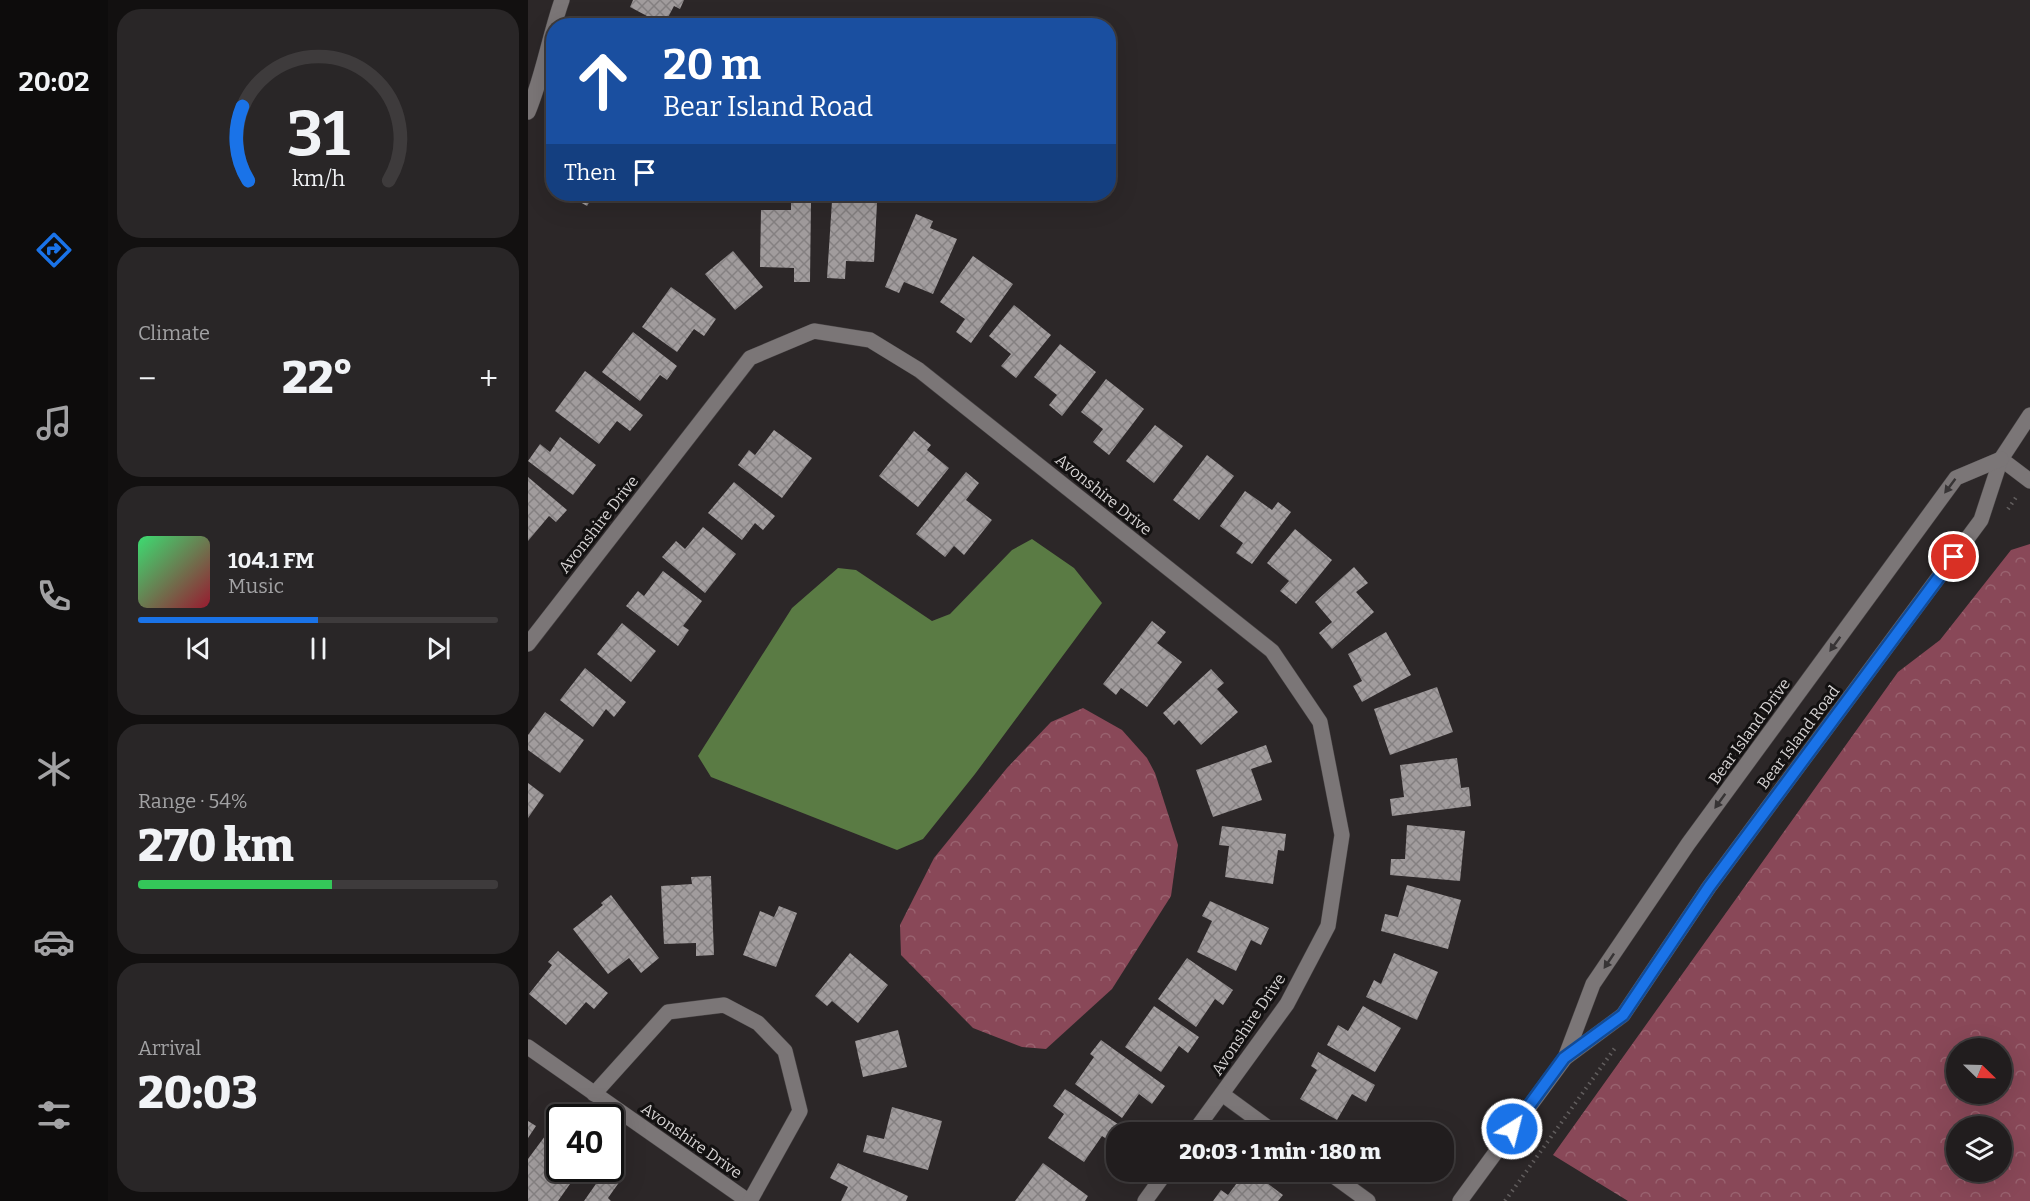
<!DOCTYPE html>
<html lang="en">
<head>
<meta charset="utf-8">
<style>
	:root { --surface:#211d1e; --page:#292627; --text:#f1f3f6; --muted:#a2a2a4; --line:#3e3b3c; --accent:#1a73e8 }
	body { margin:0; font-family:Bitter,serif; background:var(--page); color:var(--text); height:100vh; display:flex; flex-direction:column; font-size:22px; white-space:nowrap }
	* { box-sizing:border-box; margin:0 }
	p { font-size:20px; color:var(--muted) }
	.icon { flex:none; width:33px; height:33px; fill:none; stroke:currentColor; stroke-width:2; stroke-linecap:round; stroke-linejoin:round }
	.map { position:relative; flex:1; overflow:hidden }
	.sheet { display:flex; flex-direction:column; gap:9px; padding:9px; background:#121010; width:420px }
	.sheet>* { flex:none }
	.guide { position:absolute; left:18px; top:18px; width:570px; height:183px; border-radius:24px; box-shadow:0 6px 24px #0002,0 0 0 2px var(--line); background:#1a4fa0; color:#fff; overflow:hidden }
	.needle { width:39px; rotate:113deg }
	.controls { position:absolute; left:1418px; top:1038px; display:grid; gap:12px }
	.controls a { display:grid; place-items:center; width:66px; height:66px; border-radius:50%; background:var(--surface); box-shadow:0 6px 24px #0002,0 0 0 2px var(--line); font-size:30px }
	.speed { position:absolute; left:18px; top:1104px; display:flex; gap:12px; font-size:30px; font-weight:700; text-align:center }
	.speed>* { display:grid; place-content:center; width:78px; height:78px; border-radius:50%; background:var(--surface); box-shadow:0 6px 24px #0002,0 0 0 2px var(--line); line-height:1 }
	.speed .limit { border:3px solid #111; border-radius:9px; background:#fff; color:#111 }
	.pin { position:absolute; display:grid; place-items:center; width:51px; height:51px; color:#fff; margin:-26px; border:3px solid #fff; border-radius:50%; box-shadow:0 2px 6px #0007 }
	.me { position:absolute; width:66px; margin:-33px; rotate:36deg; stroke-linejoin:round; filter:drop-shadow(0 0 4px #0008) }
	.turn { display:flex; align-items:center; gap:21px; height:126px; padding:0 18px; font-size:27px }
	.turn .icon { width:78px; height:78px; stroke-width:2.5 }
	.turn b { display:block; font-size:42px; line-height:51px }
	.then { display:flex; align-items:center; height:57px; padding:0 18px; background:#0003; gap:12px; font-size:22px }
	.big { font-size:45px; font-weight:800; line-height:1.1 }
	.sheet .tile { flex:1; display:flex; flex-direction:column; justify-content:center; gap:9px; min-width:0; padding:0 21px; border-radius:24px; background:var(--page) }
	.sheet .dial { align-items:center; gap:0 }
	.dial svg { height:156px; overflow:visible; fill:none; stroke:var(--line); stroke-width:7; stroke-linecap:round; text-anchor:middle }
	.dial text { fill:var(--text); stroke:none }
	.song { display:flex; align-items:center; gap:18px }
	.cover { width:72px; height:72px; border-radius:9px; background:linear-gradient(135deg,hsl(140 70% 55%),hsl(350 70% 35%)) }
	.played { height:6px; border-radius:3px; background:linear-gradient(90deg,var(--accent) 50%,var(--line) 50%) }
	.keys { display:flex; justify-content:space-around; direction:ltr }
	.heat { display:flex; justify-content:space-between; align-items:center; font-size:33px; direction:ltr }
	.charge { height:9px; border-radius:4px; background:linear-gradient(90deg,#34c759 54%,var(--line) 0) }
	.trip { position:absolute; left:578px; top:1122px; width:348px; height:60px; border-radius:24px; background:var(--surface); box-shadow:0 6px 24px #0002,0 0 0 2px var(--line); font-weight:800; line-height:60px; text-align:center }
	main { display:flex; flex:1; min-height:0 }
	.tabs { display:flex; flex-direction:column; width:108px; justify-content:space-around; align-items:center; background:#0d0c0c; color:var(--muted) }
	.tabs .icon { width:42px; height:42px }
	.tabs .selected { color:var(--accent) }
	.tabs b { font-size:27px; color:var(--text) }
	.map>svg:first-child { display:block }
	.forest { fill:url(#forest-crowns); fill-rule:evenodd }
	.water { fill:#5a7b44 }
	.building { fill:url(#building-cross-hatch) }
	.lines { fill:none; stroke-linecap:round; stroke-linejoin:round }
	.minor-casing { stroke:#474344; stroke-width:16 }
	.path { stroke:#625e5e; stroke-width:4; stroke-dasharray:1.5 4.5; stroke-linecap:butt }
	.minor { stroke:#7b7677; stroke-width:15 }
	.oneway { fill:#373435 }
	.route-casing { stroke:#114b97; stroke-width:15 }
	.route { stroke:#1a73e8; stroke-width:10 }
	.labels { text-anchor:middle; stroke-width:6; stroke-linejoin:round; paint-order:stroke }
	.street-label { font-size:16px; fill:#d7d4d4; stroke:#131111 }
</style>
</head>
<body>
<main>
<nav class="tabs">
<b>20:02</b>
<svg class="icon selected" aria-label="directions" viewBox="0 0 24 24"><path d="M12 3l9 9-9 9-9-9zM9 14v-3h6M13 9l2 2-2 2"/></svg>
<svg class="icon" aria-label="music" viewBox="0 0 24 24"><path d="M9 18V5l10-2v13"/><circle cx="6" cy="18" r="3"/><circle cx="16" cy="16" r="3"/></svg>
<svg class="icon" aria-label="phone" viewBox="0 0 24 24"><path d="M5 4h4l2 5-3 2q2 4 5 5l2-3 5 2v4C11 20 4 13 5 4z"/></svg>
<svg class="icon" aria-label="climate" viewBox="0 0 24 24"><path d="M12 3v18M4 7l16 10M4 17L20 7"/></svg>
<svg class="icon" aria-label="car" viewBox="0 0 24 24"><path d="M5 17H2v-5l4-1 3-4h7l3 4 3 1v5h-3M9 17h6M6 11h13"/><circle cx="7" cy="17" r="2"/><circle cx="17" cy="17" r="2"/></svg>
<svg class="icon" aria-label="filters" viewBox="0 0 24 24"><path d="M4 7h16M4 17h16"/><circle cx="9" cy="7" r="2"/><circle cx="15" cy="17" r="2"/></svg>
</nav>
<section class="sheet">
<div class="tile dial"><svg viewBox="0 0 100 80">
<path d="M14 69A42 42 0 1 1 86 69"/>
<path d="M14 69A42 42 0 0 1 11 31" stroke="#1a73e8"/>
<text x="50" y="56" font-size="32" font-weight="700">31</text>
<text x="50" y="72" font-size="11">km/h</text>
</svg></div>
<div class="tile"><p>Climate</p>
<div class="heat"><a>−</a><b class="big">22°</b><a>+</a></div>
</div>
<div class="tile">
<div class="song"><i class="cover"></i><div><b>104.1 FM</b><p>Music</p></div></div>
<div class="played"></div>
<div class="keys"><svg class="icon" aria-label="previous" viewBox="0 0 24 24"><path d="M18 5L8 12l10 7zM5 5v14"/></svg><svg class="icon" aria-label="pause" viewBox="0 0 24 24"><path d="M8 5v14M16 5v14"/></svg><svg class="icon" aria-label="next" viewBox="0 0 24 24"><path d="M6 5l10 7-10 7zM19 5v14"/></svg></div>
</div>
<div class="tile"><p>Range · 54%</p><b class="big">270 km</b><div class="charge"></div></div>
<div class="tile"><p>Arrival</p><b class="big">20:03</b></div>
</section>
<div class="map">
<svg width="1502" height="1201" viewBox="0 0 1502 1201">
	<defs>
		<pattern id="forest-crowns" width="20" height="18" patternUnits="userSpaceOnUse" patternTransform="scale(1.5)"><rect width="20" height="18" fill="#894858"/><path d="M2 6a3 3 0 1 1 6 0M12 15a3 3 0 1 1 6 0" fill="none" stroke="#99626f"/></pattern>
		<pattern id="building-cross-hatch" width="8" height="8" patternUnits="userSpaceOnUse" patternTransform="scale(1.5)"><rect width="8" height="8" fill="#a19c9d"/><path d="M0 0l8 8M0 8l8-8" fill="none" stroke="#848081"/></pattern>
	</defs>
	<rect width="100%" height="100%" fill="#2c2728"/>
	<g class="forest">
		<path d="M1502 544V1201H1100L1025 1155 1370 672 1412 640 1483 550ZM1428 1048H1473V1094H1428ZM1428 1126H1473V1172H1428Z"/>
		<path d="M555 708 594 730 619 758 627 773 650 845 643 896 584 989 518 1049 494 1047 445 1028 373 955 372 925 406 858 479 768 523 722Z"/>
	</g>
	<path class="water" d="M504 539 546 568 574 603 447 774 395 839 369 850 183 777 170 756 264 608 310 568 328 570 404 621 422 614 484 550Z"/>
	<g class="building">
		<path d="M105 0H156L152 9 146 6 136 25 102 7Z"/>
		<path d="M38 194H66L59 206Z"/>
		<path d="M263 201 283 202 282 282H266V268L232 267 233 210H263Z"/>
		<path d="M304 201 349 203 346 262 318 261 317 279 299 278Z"/>
		<path d="M388 214 405 221 402 228 429 239 405 294 376 282 371 293 357 287Z"/>
		<path d="M205 251 235 287 207 310 177 274Z"/>
		<path d="M445 256 485 284 443 343 428 332 437 319 412 302Z"/>
		<path d="M143 287 188 319 176 336 166 329 149 352 114 327Z"/>
		<path d="M486 305 523 335 488 378 473 366 483 354 461 336Z"/>
		<path d="M105 332 149 366 139 380 132 375 112 401 74 372Z"/>
		<path d="M532 344 568 372 534 416 521 405 529 395 506 377Z"/>
		<path d="M57 371 115 415 102 431 89 421 71 444 27 411Z"/>
		<path d="M578 379 616 409 581 455 565 442 575 429 553 412Z"/>
		<path d="M627 425 655 446 626 483 598 461Z"/>
		<path d="M246 430 284 458 254 498 210 465 221 450 227 455Z"/>
		<path d="M386 431 403 445 399 450 421 468 390 507 351 476Z"/>
		<path d="M32 437 68 465 45 495 0 461 12 444 22 452Z"/>
		<path d="M679 455 706 476 671 520 645 500Z"/>
		<path d="M438 472 451 483 438 500 464 520 436 555 426 546 417 557 388 534Z"/>
		<path d="M0 477 39 510 28 522 21 516 0 541Z"/>
		<path d="M206 482 247 516 235 530 227 523 214 540 180 513Z"/>
		<path d="M717 491 744 510 750 502 763 512 724 564 708 553 715 543 692 526Z"/>
		<path d="M175 527 208 554 177 593 134 557 148 541 157 549Z"/>
		<path d="M767 529 804 560 768 604 752 591 761 581 739 563Z"/>
		<path d="M826 567 840 583 828 592 846 612 804 649 791 633 804 622 787 602Z"/>
		<path d="M135 571 174 601 155 626 161 630 150 646 98 606 110 591 116 596Z"/>
		<path d="M624 621 638 632 629 643 654 662 619 707 593 688 588 695 575 684Z"/>
		<path d="M94 623 128 651 103 682 69 654Z"/>
		<path d="M858 632 883 675 834 702 825 686 834 681 820 654Z"/>
		<path d="M57 668 98 702 86 717 78 709 65 727 32 700Z"/>
		<path d="M683 669 696 683 689 689 710 712 673 745 651 720 646 725 635 713Z"/>
		<path d="M909 687 925 732 862 755 846 709Z"/>
		<path d="M17 712 56 740 32 773 0 750V735Z"/>
		<path d="M738 745 744 762 723 769 734 800 685 817 668 770Z"/>
		<path d="M929 758 933 788 941 787 943 806 864 816 862 799 876 797 872 765Z"/>
		<path d="M0 783 16 795 0 818Z"/>
		<path d="M879 825 937 831 932 881 862 875 863 859H877Z"/>
		<path d="M694 826 758 834 756 851 750 850 745 884 697 877 701 846 691 845Z"/>
		<path d="M183 876 186 955 168 956V943L136 944 133 886 164 884 163 877Z"/>
		<path d="M879 885 933 900 920 949 853 931 857 914 870 917Z"/>
		<path d="M83 895 131 958 113 973 101 958 80 974 45 929 75 905 73 903Z"/>
		<path d="M682 901 741 928 733 945 723 940 708 971 669 952 684 921 674 916Z"/>
		<path d="M251 906 269 913 248 967 215 955 232 911 246 917Z"/>
		<path d="M30 951 80 993 66 1009 58 1002 38 1025 1 994 24 965 20 962Z"/>
		<path d="M322 953 360 985 330 1023 304 1001 299 1006 287 996Z"/>
		<path d="M866 953 910 972 889 1020 838 997 846 980 853 984Z"/>
		<path d="M659 958 705 990 695 1005 687 999 668 1027 630 999Z"/>
		<path d="M626 1006 671 1037 660 1053 651 1046 633 1072 597 1047Z"/>
		<path d="M835 1006 873 1028 847 1072 799 1045 810 1025 820 1031Z"/>
		<path d="M370 1030 379 1067 335 1077 327 1041Z"/>
		<path d="M573 1040 637 1086 624 1104 611 1094 594 1118 547 1084 566 1057 562 1054Z"/>
		<path d="M790 1052 847 1085 838 1102 824 1094 809 1120 772 1099 789 1070 783 1066Z"/>
		<path d="M537 1089 602 1132H588V1145L574 1136 556 1162 520 1138 536 1114 525 1106Z"/>
		<path d="M364 1107 414 1121 400 1170 335 1152 339 1135 356 1139Z"/>
		<path d="M0 1121 8 1126 0 1138Z"/>
		<path d="M23 1128 32 1135V1150L26 1157 32 1161V1168H41L49 1174 30 1201H0V1159Z"/>
		<path d="M310 1163 380 1196 378 1201H313L320 1187 302 1178Z"/>
		<path d="M515 1163 560 1196 557 1201H487Z"/>
		<path d="M77 1171 92 1181 80 1198 83 1201H56Z"/>
		<path d="M717 1172H724L755 1195 750 1201H685L693 1190 700 1195Z"/>
	</g>
	<g class="lines">
		<defs>
			<g id="minor">
				<path d="M0 112C15 76 21 37 34 0"/>
				<path d="M1473 459 1502 481"/>
				<path d="M0 644 222 358 286 331 342 340 391 370 744 651 792 722 814 835 800 926 759 1004 666 1132"/>
				<path d="M0 1047 220 1201"/>
				<path d="M1037 1058 1095 1015 1181 887 1453 520 1473 459 1502 415"/>
				<path d="M66 1094 140 1012 196 1005 230 1023 257 1051 272 1111 222 1201"/>
				<path d="M694 1094 746 1132"/>
				<path d="M800 1172 840 1201"/>
				<path d="M617 1201 638 1172"/>
				<path d="M932 1201 1037 1058 1065 984 1160 844 1428 478 1473 459"/>
			</g>
		</defs>
		<use href="#minor" class="minor-casing"/>
		<g class="path">
			<path d="M1480 509 1489 496"/>
			<path d="M977 1201 1087 1048"/>
		</g>
		<use href="#minor" class="minor"/>
	</g>
	<defs><path id="oneway-solid" d="M-6-.8H1V-3.2L6.5 0L1 3.2V.8H-6Z" transform="scale(1.5)"/></defs>
	<g class="oneway">
		<use href="#oneway-solid" transform="translate(1422 486) rotate(127)"/>
		<use href="#oneway-solid" transform="translate(1307 644) rotate(126)"/>
		<use href="#oneway-solid" transform="translate(1192 801) rotate(126)"/>
		<use href="#oneway-solid" transform="translate(1081 961) rotate(124)"/>
	</g>
	<g class="lines">
		<defs>
			<path id="route" d="M984 1129 1036 1058 1095 1015 1181 887 1426 557"/>
		</defs>
		<use href="#route" class="route-casing"/>
		<use href="#route" class="route"/>
	</g>
	<g class="labels">
		<g class="street-label">
			<text transform="translate(576 494) rotate(39)" y="6">Avonshire Drive</text>
			<text transform="translate(70 524) rotate(-52)" y="6">Avonshire Drive</text>
			<text transform="translate(1221 731) rotate(-54)" y="6">Bear Island Drive</text>
			<text transform="translate(1270 737) rotate(-53)" y="6">Bear Island Road</text>
			<text transform="translate(720 1024) rotate(-56)" y="6">Avonshire Drive</text>
			<text transform="translate(164 1140) rotate(35)" y="6">Avonshire Drive</text>
		</g>
	</g>
</svg>
<div class="controls">
<a><svg class="needle" viewBox="-14 -14 28 28"><path d="M0-13l5 13h-10z" fill="#e53935"/><path d="M0 13l5-13h-10z" fill="#a2a2a4"/></svg></a>
<a><svg class="icon" aria-label="layers" viewBox="0 0 24 24"><path d="M12 4l9 5-9 5-9-5zM3 14l9 5 9-5"/></svg></a>
</div>
<div class="speed"><div class="limit">40</div></div>
<div class="pin" style="left:1426px;top:557px;background:#d93025"><svg class="icon" aria-label="arrive" viewBox="0 0 24 24"><path d="M6 21V4h12l-3 4 3 4H6"/></svg></div>
<svg class="me" style="left:984px;top:1129px" viewBox="-20 -20 40 40"><circle r="17" fill="#1a73e8" stroke="#fff" stroke-width="3"/><path d="M0-11L8 9 0 5-8 9z" fill="#fff"/></svg>
<div class="trip">20:03 · 1 min · 180 m</div>
<div class="guide">
<div class="turn"><svg class="icon" aria-label="ahead" viewBox="0 0 24 24"><path d="M12 20V5M6 11l6-6 6 6"/></svg><div><b>20 m</b>Bear Island Road</div></div>
<div class="then">Then<svg class="icon" aria-label="arrive" viewBox="0 0 24 24"><path d="M6 21V4h12l-3 4 3 4H6"/></svg></div>
</div>
</div>
</main>
</body>
</html>
